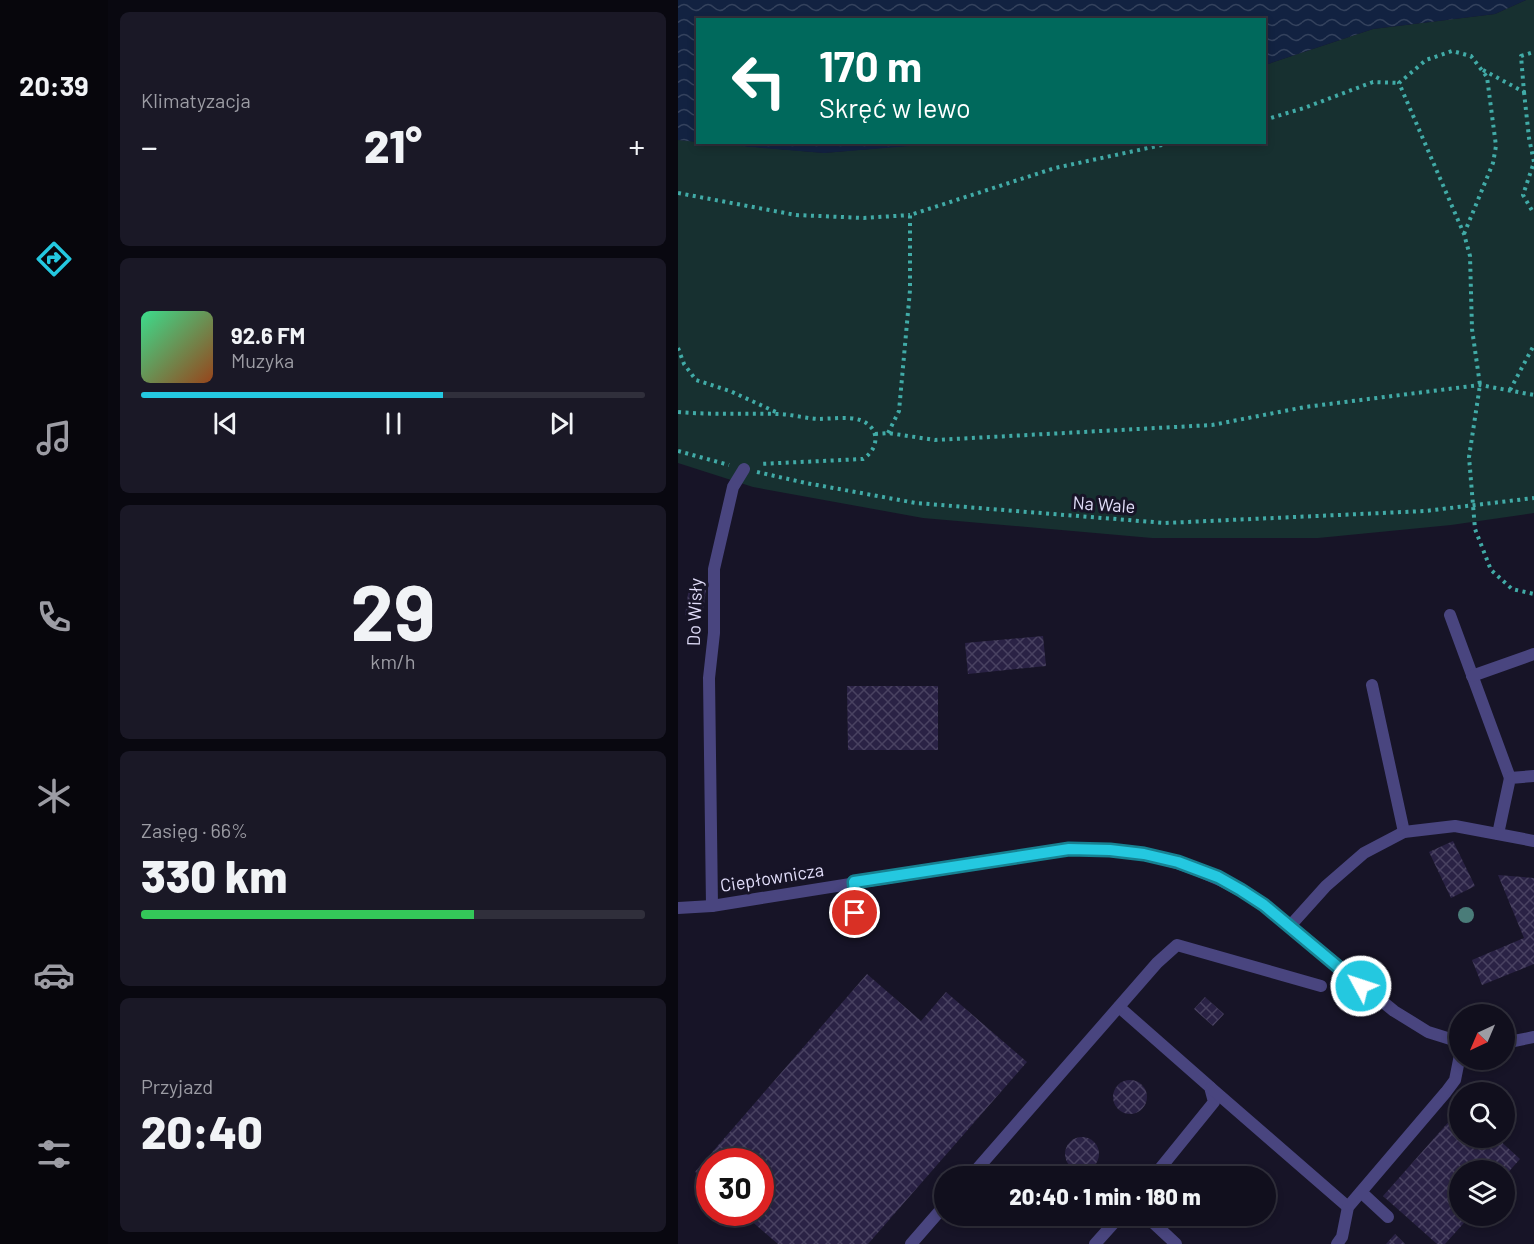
<!DOCTYPE html>
<html lang="pl">
<head>
<meta charset="utf-8">
<style>
	:root { --surface:#110f1d; --page:#1a1826; --text:#f1f3f6; --muted:#9c9ca4; --line:#302f3b; --accent:#24c8e0 }
	body { margin:0; font-family:Barlow,sans-serif; background:var(--page); color:var(--text); height:100vh; display:flex; flex-direction:column; font-size:22px; white-space:nowrap }
	* { box-sizing:border-box; margin:0 }
	p { font-size:20px; color:var(--muted) }
	.icon { flex:none; width:33px; height:33px; fill:none; stroke:currentColor; stroke-width:2; stroke-linecap:round; stroke-linejoin:round }
	.map { position:relative; flex:1; overflow:hidden }
	.side { display:flex; flex-direction:column; gap:12px; padding:12px; background:#090810; width:570px }
	.side>* { flex:none }
	.hud { position:absolute; left:18px; top:18px; width:570px; height:126px; border-radius:0px; box-shadow:0 3px 9px #0003,0 0 0 2px var(--line); background:#00695c; color:#fff; overflow:hidden }
	.needle { width:39px; rotate:224deg }
	.controls { position:absolute; left:771px; top:1004px; display:grid; gap:12px }
	.controls a { display:grid; place-items:center; width:66px; height:66px; border-radius:50%; background:var(--surface); box-shadow:0 3px 9px #0003,0 0 0 2px var(--line); font-size:30px }
	.speed { position:absolute; left:18px; top:1148px; display:flex; gap:12px; font-size:30px; font-weight:700; text-align:center }
	.speed>* { display:grid; place-content:center; width:78px; height:78px; border-radius:50%; background:var(--surface); box-shadow:0 3px 9px #0003,0 0 0 2px var(--line); line-height:1 }
	.speed .limit { border:9px solid #d22; background:#fff; color:#111 }
	.pin { position:absolute; display:grid; place-items:center; width:51px; height:51px; color:#fff; margin:-26px; border:3px solid #fff; border-radius:50%; box-shadow:0 2px 6px #0007 }
	.me { position:absolute; width:66px; margin:-33px; rotate:310deg; stroke-linejoin:round; filter:drop-shadow(0 0 4px #0008) }
	.turn { display:flex; align-items:center; gap:21px; height:126px; padding:0 24px; font-size:27px }
	.turn .icon { width:78px; height:78px; stroke-width:2.5 }
	.turn b { display:block; font-size:42px; line-height:51px }
	.big { font-size:45px; font-weight:800; line-height:1.1 }
	.side .widget { flex:1; display:flex; flex-direction:column; justify-content:center; gap:9px; min-width:0; padding:0 21px; border-radius:9px; background:var(--page) }
	.side .dial { align-items:center; gap:0 }
	.dial b { font-size:78px; line-height:1 }
	.song { display:flex; align-items:center; gap:18px }
	.cover { width:72px; height:72px; border-radius:9px; background:linear-gradient(135deg,hsl(150 70% 55%),hsl(20 70% 35%)) }
	.played { height:6px; border-radius:3px; background:linear-gradient(90deg,var(--accent) 60%,var(--line) 60%) }
	.keys { display:flex; justify-content:space-around; direction:ltr }
	.heat { display:flex; justify-content:space-between; align-items:center; font-size:33px; direction:ltr }
	.charge { height:9px; border-radius:4px; background:linear-gradient(90deg,#34c759 66%,var(--line) 0) }
	.trip { position:absolute; left:256px; top:1166px; width:342px; height:60px; border-radius:30px; background:var(--surface); box-shadow:0 3px 9px #0003,0 0 0 2px var(--line); font-weight:800; line-height:60px; text-align:center }
	main { display:flex; flex:1; min-height:0 }
	.tab-bar { display:flex; flex-direction:column; width:108px; justify-content:space-around; align-items:center; background:#07060c; color:var(--muted) }
	.tab-bar .icon { width:42px; height:42px }
	.tab-bar .current { color:var(--accent) }
	.tab-bar b { font-size:27px; color:var(--text) }
	.map>svg:first-child { display:block }
	.green { fill:#173030 }
	.water { fill:url(#water-waves) }
	.building { fill:url(#building-cross-hatch) }
	.lines { fill:none; stroke-linecap:round; stroke-linejoin:round }
	.path { stroke:#41aba7; stroke-width:4; stroke-dasharray:3 4.5; stroke-linecap:butt }
	.service { stroke:#49457f; stroke-width:12 }
	.minor { stroke:#49457f; stroke-width:12 }
	.tree { fill:#4a7c79 }
	.route-casing { stroke:#178292; stroke-width:15 }
	.route { stroke:#24c8e0; stroke-width:10 }
	.labels { text-anchor:middle; stroke-width:6; stroke-linejoin:round; paint-order:stroke }
	.street-label { font-size:18px; fill:#e2defa; stroke:#171427 }
</style>
</head>
<body>
<main>
<nav class="tab-bar">
<b>20:39</b>
<svg class="icon current" aria-label="directions" viewBox="0 0 24 24"><path d="M12 3l9 9-9 9-9-9zM9 14v-3h6M13 9l2 2-2 2"/></svg>
<svg class="icon" aria-label="music" viewBox="0 0 24 24"><path d="M9 18V5l10-2v13"/><circle cx="6" cy="18" r="3"/><circle cx="16" cy="16" r="3"/></svg>
<svg class="icon" aria-label="phone" viewBox="0 0 24 24"><path d="M5 4h4l2 5-3 2q2 4 5 5l2-3 5 2v4C11 20 4 13 5 4z"/></svg>
<svg class="icon" aria-label="climate" viewBox="0 0 24 24"><path d="M12 3v18M4 7l16 10M4 17L20 7"/></svg>
<svg class="icon" aria-label="car" viewBox="0 0 24 24"><path d="M5 17H2v-5l4-1 3-4h7l3 4 3 1v5h-3M9 17h6M6 11h13"/><circle cx="7" cy="17" r="2"/><circle cx="17" cy="17" r="2"/></svg>
<svg class="icon" aria-label="filters" viewBox="0 0 24 24"><path d="M4 7h16M4 17h16"/><circle cx="9" cy="7" r="2"/><circle cx="15" cy="17" r="2"/></svg>
</nav>
<section class="side">
<div class="widget"><p>Klimatyzacja</p>
<div class="heat"><a>−</a><b class="big">21°</b><a>+</a></div>
</div>
<div class="widget">
<div class="song"><i class="cover"></i><div><b>92.6 FM</b><p>Muzyka</p></div></div>
<div class="played"></div>
<div class="keys"><svg class="icon" aria-label="previous" viewBox="0 0 24 24"><path d="M18 5L8 12l10 7zM5 5v14"/></svg><svg class="icon" aria-label="pause" viewBox="0 0 24 24"><path d="M8 5v14M16 5v14"/></svg><svg class="icon" aria-label="next" viewBox="0 0 24 24"><path d="M6 5l10 7-10 7zM19 5v14"/></svg></div>
</div>
<div class="widget dial"><b>29</b><p>km/h</p></div>
<div class="widget"><p>Zasięg · 66%</p><b class="big">330 km</b><div class="charge"></div></div>
<div class="widget"><p>Przyjazd</p><b class="big">20:40</b></div>
</section>
<div class="map">
<svg width="856" height="1244" viewBox="0 0 856 1244">
	<defs>
		<pattern id="water-waves" width="16" height="10" patternUnits="userSpaceOnUse" patternTransform="scale(1.5)"><rect width="16" height="10" fill="#122241"/><path d="M0 5q4-4 8 0t8 0" fill="none" stroke="#34425d"/></pattern>
		<pattern id="building-cross-hatch" width="8" height="8" patternUnits="userSpaceOnUse" patternTransform="scale(1.5)"><rect width="8" height="8" fill="#2a2245"/><path d="M0 0l8 8M0 8l8-8" fill="none" stroke="#494261"/></pattern>
	</defs>
	<rect width="100%" height="100%" fill="#171427"/>
	<path class="green" d="M848 0H856V513L773 525 640 538H474L245 518 75 487 0 463V140L146 153 269 142H586L587 65 695 29 817 14Z"/>
	<g class="water">
		<path d="M0 0H848L817 14 695 29 587 65 586 20H20L19 142 0 140Z"/>
		<path d="M25 143H269L146 153Z"/>
	</g>
	<g class="building">
		<path d="M11 587 28 590 24 618 7 615Z"/>
		<path d="M365 636 368 666 290 674 287 643Z"/>
		<path d="M169 686H260V750H170Z"/>
		<path d="M775 841 797 886 773 898 751 852Z"/>
		<path d="M820 875 856 878V964L804 985 794 960 846 938Z"/>
		<path d="M189 974 243 1021 268 992 349 1062 190 1244H100L63 1212H82V1161H32V1185L17 1172Z"/>
		<path d="M527 997 546 1014 535 1026 516 1009Z"/>
		<circle cx="452" cy="1097" r="17"/>
		<path d="M782 1109V1137H818L842 1159 826 1177V1170H782V1215H793L767 1244H759L705 1196Z"/>
		<circle cx="404" cy="1154" r="17"/>
		<path d="M341 1215H373L368 1222 356 1226 347 1223Z"/>
		<path d="M717 1234 727 1244H708Z"/>
	</g>
	<g class="lines">
		<g class="path">
			<path d="M805 70 846 92 843 56 856 52"/>
			<path d="M846 92 851 138 856 162 845 195 856 214"/>
			<path d="M586 120 626 108 695 82 721 83"/>
			<path d="M0 193 118 215 186 218 232 215"/>
			<path d="M786 234 815 163 818 146 809 77 793 56 774 51 748 60 721 83 786 234 792 256 794 329 802 385 791 457 797 529 813 570 834 589 856 594"/>
			<path d="M0 348 6 364 18 380 52 391 100 413"/>
			<path d="M832 390 856 345"/>
			<path d="M0 412C33 415 65 413 98 414 112 414 126 418 140 419 152 419 170 416 182 420 202 427 202 448 185 459L81 464"/>
			<path d="M210 433 221 411 232 290V215L377 168 498 142"/>
			<path d="M197 434 210 433 257 440 534 425 627 407 802 385 856 395"/>
			<path d="M0 451 51 465"/>
			<path d="M79 472 128 483 238 503 487 523 747 511 856 498"/>
		</g>
		<g class="service">
			<path d="M772 615 832 778"/>
			<path d="M794 676 856 654"/>
			<path d="M694 685 726 832"/>
			<path d="M820 834 832 778 856 776"/>
			<path d="M167 925C181 907 178 904 176 882"/>
			<path d="M612 926 648 886 686 853 726 832 777 826 856 841"/>
			<path d="M441 1007 532 1087 536 1102 476 1176"/>
			<path d="M533 1088 670 1207"/>
			<path d="M293 1176 479 963 499 945 643 986"/>
			<path d="M683 1192 710 1217"/>
			<path d="M467 1215 498 1244"/>
			<path d="M233 1244 267 1205"/>
			<path d="M417 1244 443 1215"/>
			<path d="M659 1244 664 1237 670 1207 768 1092 777 1080 782 1055"/>
		</g>
		<g class="minor">
			<path d="M34 906 31 678 36 633V569L55 487 66 469"/>
			<path d="M0 908 34 906 391 849C462 846 527 866 586 905L716 1011 750 1032 782 1042"/>
			<path d="M826 1043 856 1037"/>
		</g>
	</g>
	<circle class="tree" cx="788" cy="915" r="8"/>
	<g class="lines">
		<defs>
			<path id="route" d="M177 913 178 904 176 882 391 849 432 850 466 854 500 862 540 877 563 890 586 905 683 986"/>
		</defs>
		<use href="#route" class="route-casing"/>
		<use href="#route" class="route"/>
	</g>
	<g class="labels">
		<g class="street-label">
			<text transform="translate(426 505) rotate(4)" y="6">Na Wale</text>
			<text transform="translate(17 612) rotate(-88)" y="6">Do Wisły</text>
			<text transform="translate(94 878) rotate(-9)" y="6">Ciepłownicza</text>
		</g>
	</g>
</svg>
<div class="controls">
<a><svg class="needle" viewBox="-14 -14 28 28"><path d="M0-13l5 13h-10z" fill="#e53935"/><path d="M0 13l5-13h-10z" fill="#9c9ca4"/></svg></a>
<a><svg class="icon" aria-label="search" viewBox="0 0 24 24"><circle cx="10" cy="10" r="6"/><path d="M15 15l6 6"/></svg></a>
<a><svg class="icon" aria-label="layers" viewBox="0 0 24 24"><path d="M12 4l9 5-9 5-9-5zM3 14l9 5 9-5"/></svg></a>
</div>
<div class="speed"><div class="limit">30</div></div>
<div class="pin" style="left:177px;top:913px;background:#d93025"><svg class="icon" aria-label="arrive" viewBox="0 0 24 24"><path d="M6 21V4h12l-3 4 3 4H6"/></svg></div>
<svg class="me" style="left:683px;top:986px" viewBox="-20 -20 40 40"><circle r="17" fill="#24c8e0" stroke="#fff" stroke-width="3"/><path d="M0-11L8 9 0 5-8 9z" fill="#fff"/></svg>
<div class="trip">20:40 · 1 min · 180 m</div>
<div class="hud">
<div class="turn"><svg class="icon" aria-label="left" viewBox="0 0 24 24"><path d="M17 20v-9H6M10 6l-5 5 5 5"/></svg><div><b>170 m</b>Skręć w lewo</div></div>
</div>
</div>
</main>
</body>
</html>
